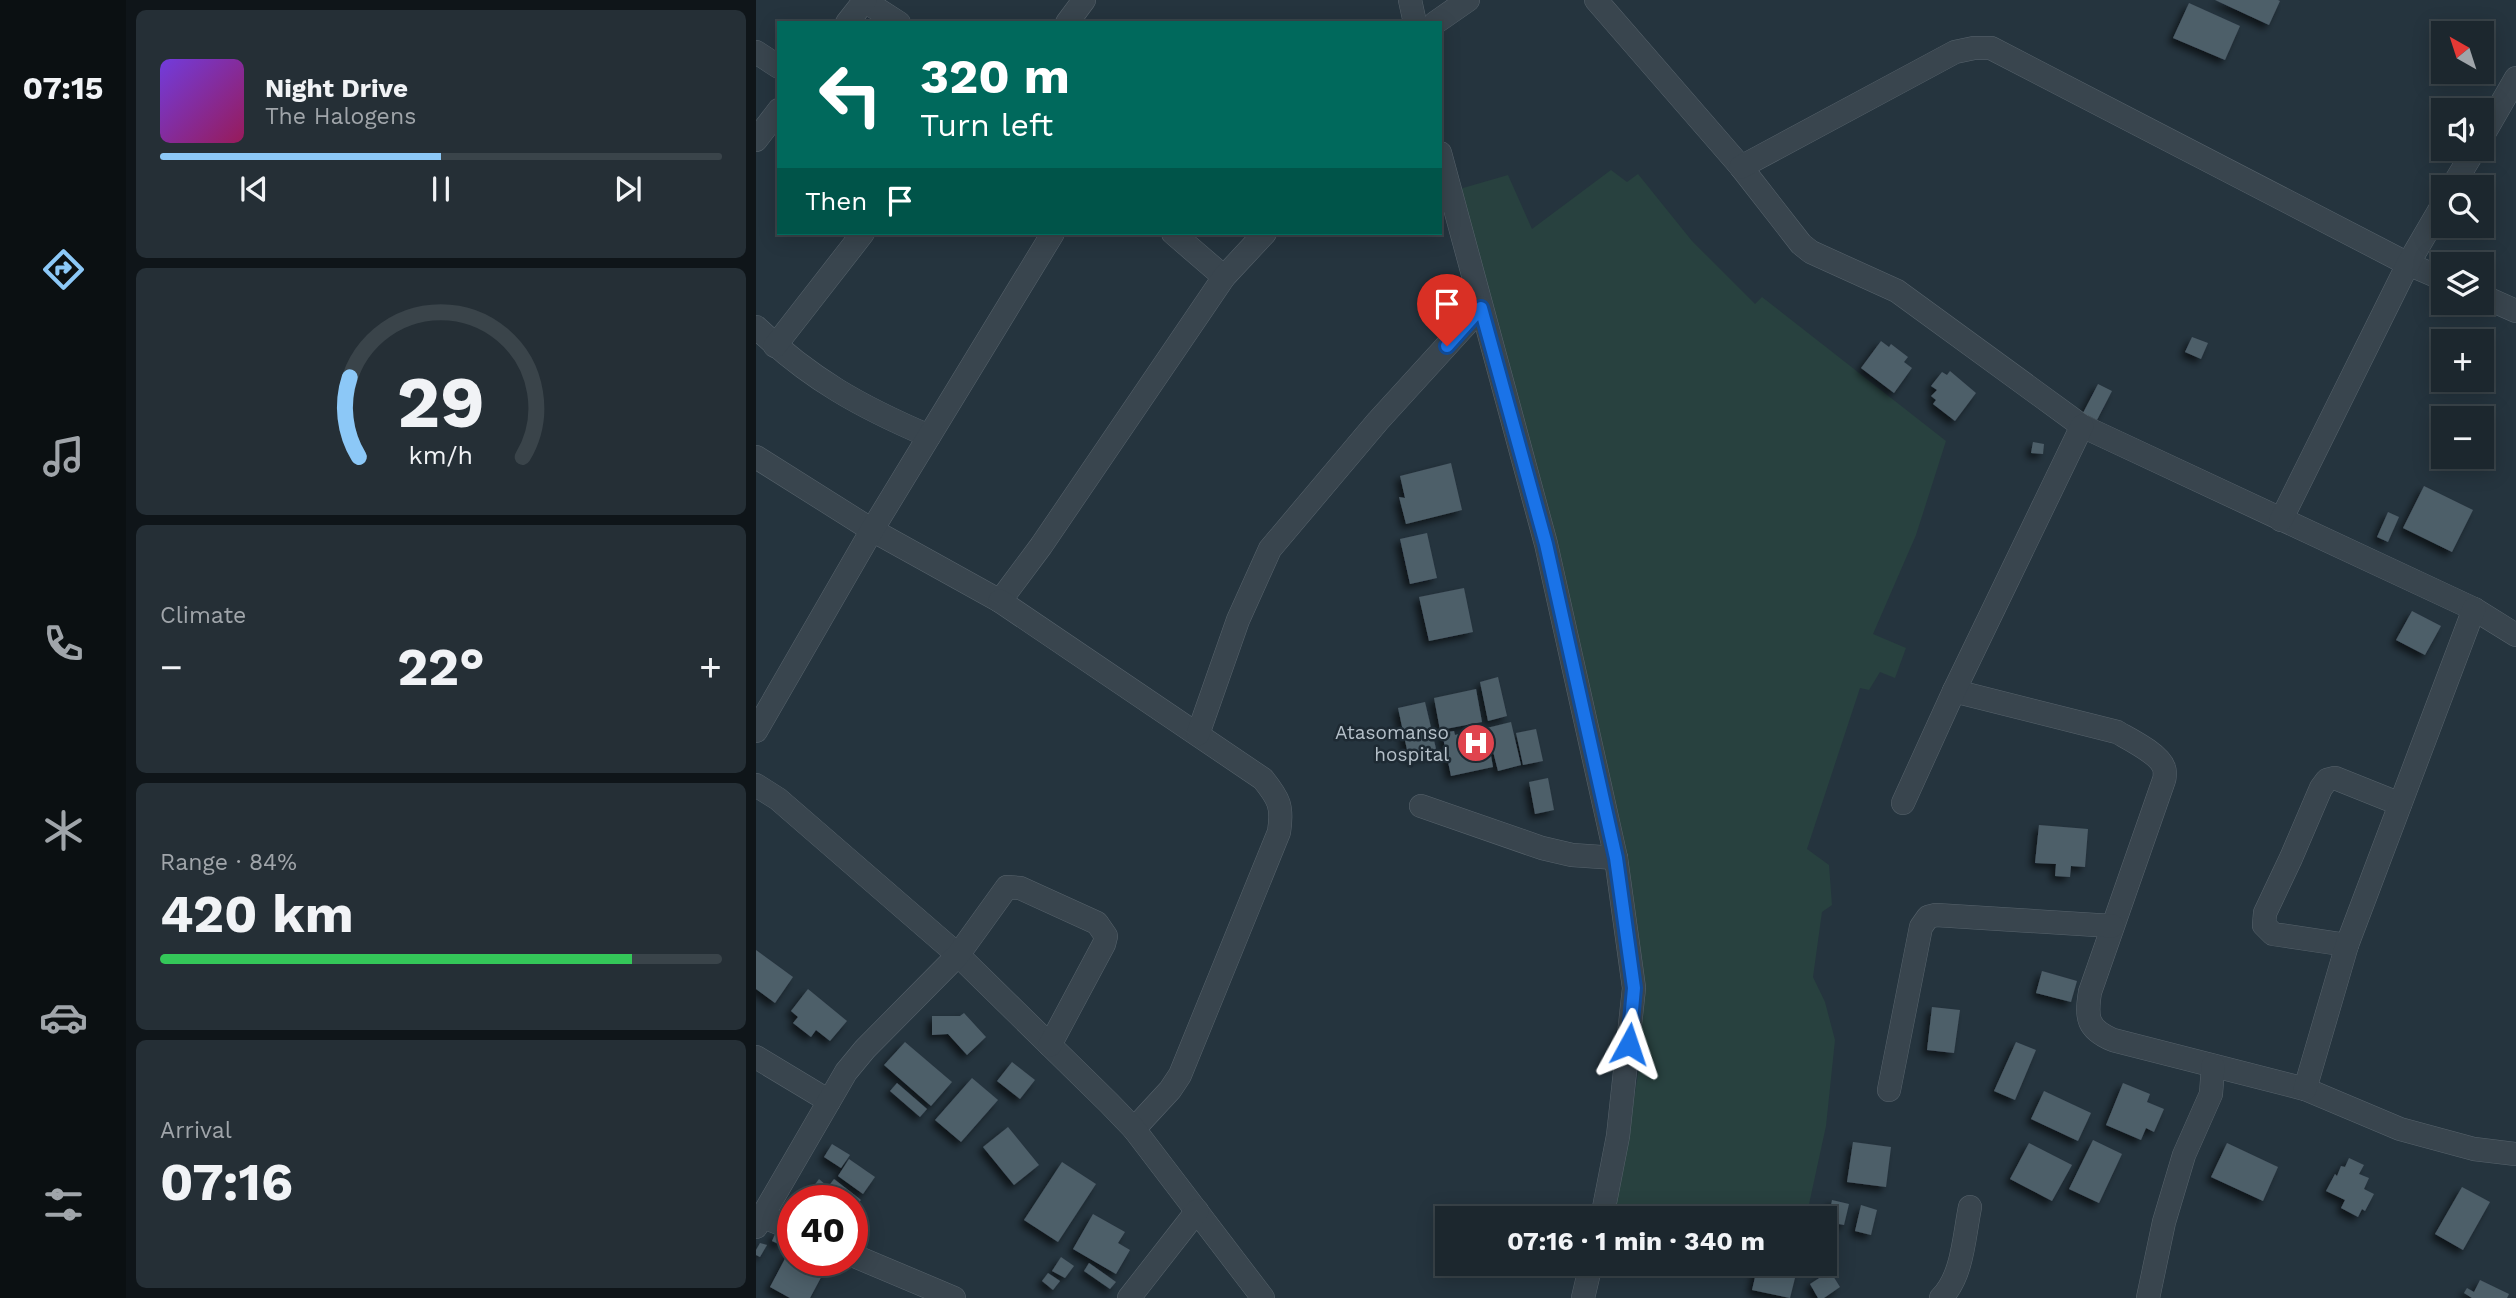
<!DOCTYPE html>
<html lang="en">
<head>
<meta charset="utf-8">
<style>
	:root { --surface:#1c272e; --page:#252f36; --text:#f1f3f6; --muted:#a0a5aa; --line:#3a444a; --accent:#8cc8f7 }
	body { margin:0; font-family:"Work Sans",sans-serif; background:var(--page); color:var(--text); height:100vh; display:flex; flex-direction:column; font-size:26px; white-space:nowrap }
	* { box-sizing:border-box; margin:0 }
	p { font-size:23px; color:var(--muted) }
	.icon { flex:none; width:38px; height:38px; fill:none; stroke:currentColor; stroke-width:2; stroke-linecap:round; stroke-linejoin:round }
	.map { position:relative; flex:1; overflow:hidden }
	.sheet { display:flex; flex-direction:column; gap:10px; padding:10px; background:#0f1519; width:630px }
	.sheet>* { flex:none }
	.top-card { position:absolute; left:21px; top:21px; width:665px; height:214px; border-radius:0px; box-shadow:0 4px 18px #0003,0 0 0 2px var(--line); background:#00695c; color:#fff; overflow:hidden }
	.needle { width:46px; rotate:321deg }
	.buttons { position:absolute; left:1675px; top:21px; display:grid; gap:14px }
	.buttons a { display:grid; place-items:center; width:63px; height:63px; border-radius:0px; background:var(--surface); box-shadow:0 4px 18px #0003,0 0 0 2px var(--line); font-size:35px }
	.speed { position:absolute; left:21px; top:1185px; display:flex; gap:14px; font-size:35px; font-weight:700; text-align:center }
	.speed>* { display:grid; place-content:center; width:91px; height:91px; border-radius:50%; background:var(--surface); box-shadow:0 4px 18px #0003,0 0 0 2px var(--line); line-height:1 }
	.speed .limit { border:10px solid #d22; background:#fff; color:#111 }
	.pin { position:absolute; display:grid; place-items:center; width:60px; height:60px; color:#fff; margin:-72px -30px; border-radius:50% 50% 50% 0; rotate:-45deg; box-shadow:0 0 7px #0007 }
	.pin .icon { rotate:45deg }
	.me { position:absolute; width:77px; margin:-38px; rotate:5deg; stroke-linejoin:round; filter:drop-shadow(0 0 5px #0008) }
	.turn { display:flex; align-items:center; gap:24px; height:147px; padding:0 28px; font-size:32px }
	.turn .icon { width:91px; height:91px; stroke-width:2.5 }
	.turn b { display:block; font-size:49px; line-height:60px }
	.then { display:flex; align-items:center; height:66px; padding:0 28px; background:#0003; gap:14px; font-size:26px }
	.big { font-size:52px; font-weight:700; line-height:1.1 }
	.sheet .tile { flex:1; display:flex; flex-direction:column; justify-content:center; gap:10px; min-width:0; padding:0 24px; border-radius:10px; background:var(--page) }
	.sheet .dial { align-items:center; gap:0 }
	.dial svg { height:182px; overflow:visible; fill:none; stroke:var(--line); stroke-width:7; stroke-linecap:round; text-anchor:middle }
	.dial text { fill:var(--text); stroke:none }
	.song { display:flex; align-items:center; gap:21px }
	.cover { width:84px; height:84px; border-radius:10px; background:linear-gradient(135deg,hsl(260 70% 55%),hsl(330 70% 35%)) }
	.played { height:7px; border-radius:4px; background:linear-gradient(90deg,var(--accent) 50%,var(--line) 50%) }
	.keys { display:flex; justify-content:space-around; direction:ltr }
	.heat { display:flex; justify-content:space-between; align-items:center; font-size:38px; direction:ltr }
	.charge { height:10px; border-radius:5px; background:linear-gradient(90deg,#34c759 84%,var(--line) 0) }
	.trip { position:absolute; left:679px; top:1206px; width:402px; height:70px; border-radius:0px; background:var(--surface); box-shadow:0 4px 18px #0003,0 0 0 2px var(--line); font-weight:700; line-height:70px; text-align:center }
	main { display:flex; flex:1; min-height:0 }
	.tabs { display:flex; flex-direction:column; width:126px; justify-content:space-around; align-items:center; background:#0b1012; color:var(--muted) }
	.tabs .icon { width:49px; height:49px }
	.tabs .current { color:var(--accent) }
	.tabs b { font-size:32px; color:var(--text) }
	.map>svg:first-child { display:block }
	.green { fill:#28413f }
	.building { fill:#4e5e69; filter:url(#shadow) }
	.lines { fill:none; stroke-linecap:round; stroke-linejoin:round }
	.minor-casing { stroke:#57636c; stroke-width:24 }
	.minor { stroke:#39454e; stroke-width:23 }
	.route-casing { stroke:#114b97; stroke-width:18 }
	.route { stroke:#1a73e8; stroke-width:12 }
	.labels { text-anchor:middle; stroke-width:5; stroke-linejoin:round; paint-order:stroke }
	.poi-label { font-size:19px; fill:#b5c0c9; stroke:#1e2a33; text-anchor:end }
</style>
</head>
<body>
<main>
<nav class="tabs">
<b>07:15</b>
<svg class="icon current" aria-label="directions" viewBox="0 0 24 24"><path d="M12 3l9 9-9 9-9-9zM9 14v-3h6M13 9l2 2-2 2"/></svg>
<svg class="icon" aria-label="music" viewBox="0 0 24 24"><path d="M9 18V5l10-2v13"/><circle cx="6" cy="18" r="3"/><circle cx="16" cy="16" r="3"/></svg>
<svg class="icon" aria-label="phone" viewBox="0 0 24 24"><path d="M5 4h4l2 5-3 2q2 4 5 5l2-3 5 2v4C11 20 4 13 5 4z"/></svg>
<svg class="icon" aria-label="climate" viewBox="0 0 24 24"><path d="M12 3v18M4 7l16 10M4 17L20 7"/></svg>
<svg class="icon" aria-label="car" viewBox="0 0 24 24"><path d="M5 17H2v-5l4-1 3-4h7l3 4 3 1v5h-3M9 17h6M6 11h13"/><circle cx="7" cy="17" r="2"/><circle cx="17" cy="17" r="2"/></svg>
<svg class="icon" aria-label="filters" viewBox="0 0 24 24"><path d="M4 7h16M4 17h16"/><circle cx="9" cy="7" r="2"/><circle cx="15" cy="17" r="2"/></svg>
</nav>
<section class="sheet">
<div class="tile">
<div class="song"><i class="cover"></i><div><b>Night Drive</b><p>The Halogens</p></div></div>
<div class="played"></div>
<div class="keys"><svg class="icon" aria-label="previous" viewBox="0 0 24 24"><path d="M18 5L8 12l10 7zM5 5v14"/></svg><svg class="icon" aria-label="pause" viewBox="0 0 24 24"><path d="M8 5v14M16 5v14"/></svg><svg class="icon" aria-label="next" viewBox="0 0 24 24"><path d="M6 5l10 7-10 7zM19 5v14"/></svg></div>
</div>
<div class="tile dial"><svg viewBox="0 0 100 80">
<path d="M14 69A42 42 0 1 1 86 69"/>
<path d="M14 69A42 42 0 0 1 10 34" stroke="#8cc8f7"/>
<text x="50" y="56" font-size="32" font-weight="700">29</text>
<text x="50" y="72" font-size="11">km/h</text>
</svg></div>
<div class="tile"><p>Climate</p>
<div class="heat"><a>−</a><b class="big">22°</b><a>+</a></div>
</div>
<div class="tile"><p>Range · 84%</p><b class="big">420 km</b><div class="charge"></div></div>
<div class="tile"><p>Arrival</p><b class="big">07:16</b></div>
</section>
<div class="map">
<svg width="1760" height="1298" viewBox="0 0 1760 1298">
	<defs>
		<filter id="shadow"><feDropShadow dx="-4.5" dy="4.5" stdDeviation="3.5" flood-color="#0009"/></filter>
	</defs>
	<rect width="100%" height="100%" fill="#25343e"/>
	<path class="green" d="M855 170 871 182 882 174 936 241 999 304 1006 297 1190 441 1160 535 1117 634 1150 648 1139 678 1124 672 1113 690 1104 688 1051 849 1073 865 1076 905 1066 912 1057 977 1069 1002 1079 1040 1070 1126 1050 1218H1003L982 1215 981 1218H852L867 1167 884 1062V982L700 190 752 175 776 229Z"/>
	<g class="building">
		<path d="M1459 0H1522L1524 1 1513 25Z"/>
		<path d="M1433 3 1484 26 1469 60 1417 38Z"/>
		<path d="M1436 337 1452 343 1445 359 1429 352Z"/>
		<path d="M1125 341 1133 347 1135 344 1152 357 1148 362 1156 368 1138 393 1105 368Z"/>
		<path d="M1194 371 1220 393 1199 421 1177 404 1180 400 1175 396 1181 390 1175 386 1186 372 1191 375Z"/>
		<path d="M1342 384 1356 391 1341 420 1327 413Z"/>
		<path d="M1277 442 1288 444 1287 454 1275 453Z"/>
		<path d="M695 463 706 510 650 524 643 497 649 498 644 476Z"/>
		<path d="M1668 486 1717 510 1696 552 1647 528Z"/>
		<path d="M1632 512 1643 517 1632 542 1621 537Z"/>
		<path d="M671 533 681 578 654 584 644 539Z"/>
		<path d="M708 588 717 632 673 641 663 597Z"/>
		<path d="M1656 611 1685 626 1669 655 1640 640Z"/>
		<path d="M742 677 751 716 732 721 724 682Z"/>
		<path d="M720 689 726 722 684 730 678 698Z"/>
		<path d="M669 702 681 753 653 759 642 708Z"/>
		<path d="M755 722 765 765 742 771 731 728Z"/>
		<path d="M728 728 731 743 708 748 710 756 734 750 737 767 695 776 686 733 698 731 699 735Z"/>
		<path d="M780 729 787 761 767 765 760 733Z"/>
		<path d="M792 778 798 810 779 814 773 782Z"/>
		<path d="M1283 825 1332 829 1329 867 1315 866 1314 877 1299 876 1300 864 1279 863Z"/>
		<path d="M0 950 37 977 19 1003 0 989Z"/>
		<path d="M1286 971 1321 981 1315 1002 1280 993Z"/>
		<path d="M52 989 91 1021 74 1041 60 1030 55 1037 37 1023 42 1017 35 1011Z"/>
		<path d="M1176 1007 1204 1010 1198 1053 1171 1050Z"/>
		<path d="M208 1013 230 1037 211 1055 192 1034 176 1035V1016H204Z"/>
		<path d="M149 1042 196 1082 175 1106 128 1065Z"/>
		<path d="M1260 1042 1280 1050 1259 1100 1238 1091Z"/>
		<path d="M256 1062 279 1080 264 1099 241 1081Z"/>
		<path d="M216 1078 242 1100 205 1142 179 1120Z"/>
		<path d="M141 1083 171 1109 164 1117 134 1091Z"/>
		<path d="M1367 1083 1394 1094 1391 1102 1408 1109 1398 1132 1390 1128 1385 1140 1350 1125Z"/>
		<path d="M1288 1091 1335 1113 1322 1141 1275 1119Z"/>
		<path d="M252 1127 283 1165 258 1185 227 1147Z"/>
		<path d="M1337 1140 1366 1154 1343 1203 1313 1189Z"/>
		<path d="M1097 1142 1135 1147 1130 1187 1091 1182Z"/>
		<path d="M1273 1143 1316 1165 1296 1201 1254 1179Z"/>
		<path d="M1471 1143 1522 1167 1507 1201 1455 1177Z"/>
		<path d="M76 1144 94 1155 85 1168 68 1157Z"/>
		<path d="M1593 1158 1608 1165 1603 1174 1613 1178 1608 1189 1618 1194 1609 1211 1606 1209 1602 1217 1585 1208 1589 1200 1570 1191 1579 1174 1581 1176 1585 1166 1589 1167Z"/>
		<path d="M93 1159 119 1177 107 1194 82 1176Z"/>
		<path d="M306 1162 340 1184 302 1242 268 1220Z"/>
		<path d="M63 1179 72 1187 78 1179 105 1200 96 1211V1200H52L49 1198Z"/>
		<path d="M1706 1187 1734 1202 1707 1250 1679 1234Z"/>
		<path d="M1076 1200 1093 1204 1088 1225 1072 1222Z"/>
		<path d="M1105 1205 1121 1210 1115 1235 1099 1231Z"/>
		<path d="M337 1214 369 1232 362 1243 374 1250 360 1274 317 1249Z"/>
		<path d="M20 1232 29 1237 25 1245 16 1241Z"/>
		<path d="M4 1243 11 1245 4 1257 0 1255V1250Z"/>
		<path d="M33 1251 37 1253V1260H49L69 1270 54 1298H34L14 1287Z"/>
		<path d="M305 1257 318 1266 309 1278 296 1271Z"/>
		<path d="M333 1263 360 1282 354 1289 328 1271Z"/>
		<path d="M1002 1264 1041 1270 1034 1298 996 1290Z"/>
		<path d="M1074 1271 1084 1287 1068 1298H1062L1054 1284Z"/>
		<path d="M292 1273 304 1281 297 1290 286 1281Z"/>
		<path d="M1724 1280 1753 1294 1751 1298H1716L1708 1293 1711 1288 1718 1292Z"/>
	</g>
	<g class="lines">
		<defs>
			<g id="minor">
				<path d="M107 0 143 23"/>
				<path d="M654 0 659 23"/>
				<path d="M840 0 985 167 1045 244 1055 252 1141 291 1326 426 1718 609 1760 635"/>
				<path d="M91 23 109 0"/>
				<path d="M311 23 328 0"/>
				<path d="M679 23 712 0"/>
				<path d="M0 52 23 67"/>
				<path d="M1726 137 1760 78"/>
				<path d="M0 140 23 110"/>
				<path d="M684 153 790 544 860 858 878 988 862 1136 846 1218"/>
				<path d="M985 167 1199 52 1218 48H1235L1652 264 1687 279"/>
				<path d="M1696 187 1719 149"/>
				<path d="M417 233 468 277"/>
				<path d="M1726 296 1760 311"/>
				<path d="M0 327C54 379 105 407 173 436"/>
				<path d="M19 346 107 233"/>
				<path d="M0 457 116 530 244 601 285 546 468 277 509 233"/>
				<path d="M1525 520 1652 264 1687 204"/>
				<path d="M244 601 507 779C523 799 527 806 523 832L424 1075 414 1090 378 1129"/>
				<path d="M1198 691 1361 732C1373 739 1404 754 1408 768 1409 770 1409 778 1408 780L1334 992C1330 1018 1331 1029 1357 1040L1549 1089 1644 1129 1718 1149 1760 1154"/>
				<path d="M0 731 116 530 297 233"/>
				<path d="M442 734 482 620 514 549 622 421 725 308"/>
				<path d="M0 785 22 799 202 955 353 1103 378 1129 507 1298"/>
				<path d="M1147 803 1198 691 1326 426"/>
				<path d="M665 806 786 848 816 855 860 858"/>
				<path d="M1591 945 1517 934 1508 925 1509 913 1535 858 1565 788 1571 780 1579 778 1644 804"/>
				<path d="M0 1057 73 1101"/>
				<path d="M1549 1089 1591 945 1718 609"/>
				<path d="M1133 1090 1165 927 1172 917 1180 915 1356 926"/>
				<path d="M5 1216 37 1229"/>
				<path d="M0 1227 90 1072 109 1049 202 955 251 887 264 888 341 923 350 936 348 944 294 1045"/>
				<path d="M96 1255 198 1298"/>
				<path d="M373 1298 441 1211"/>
				<path d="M827 1298 835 1264"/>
				<path d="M1185 1298C1207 1276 1208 1236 1214 1207"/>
				<path d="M1392 1298 1408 1222 1428 1155 1455 1094 1457 1066"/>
			</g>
		</defs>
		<use href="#minor" class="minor-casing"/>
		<use href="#minor" class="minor"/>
	</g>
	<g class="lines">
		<defs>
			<path id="route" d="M691 346 725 308 790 544 860 858 878 988 873 1044"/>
		</defs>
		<use href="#route" class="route-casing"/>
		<use href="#route" class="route"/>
	</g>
	<defs>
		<symbol id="hospital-disc" viewBox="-11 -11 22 22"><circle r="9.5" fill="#e0444e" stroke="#1e2a33"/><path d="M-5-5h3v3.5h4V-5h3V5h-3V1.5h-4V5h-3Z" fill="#fff"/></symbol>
	</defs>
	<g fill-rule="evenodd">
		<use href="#hospital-disc" x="698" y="721" width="44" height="44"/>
	</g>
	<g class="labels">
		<g class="poi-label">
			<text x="693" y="739">Atasomanso<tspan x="693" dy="22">hospital</tspan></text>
		</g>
	</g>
</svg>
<div class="buttons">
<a><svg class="needle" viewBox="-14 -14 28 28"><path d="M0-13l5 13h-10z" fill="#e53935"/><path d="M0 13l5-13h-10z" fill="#a0a5aa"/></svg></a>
<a><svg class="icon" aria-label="sound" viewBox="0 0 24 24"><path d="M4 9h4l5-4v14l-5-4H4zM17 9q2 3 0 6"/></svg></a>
<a><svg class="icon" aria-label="search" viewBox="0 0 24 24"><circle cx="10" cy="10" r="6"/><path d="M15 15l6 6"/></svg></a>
<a><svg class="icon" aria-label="layers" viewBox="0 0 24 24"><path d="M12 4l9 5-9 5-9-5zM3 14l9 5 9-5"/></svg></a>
<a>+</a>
<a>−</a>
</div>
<div class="speed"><div class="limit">40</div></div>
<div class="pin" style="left:691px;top:346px;background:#d93025"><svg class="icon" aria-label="arrive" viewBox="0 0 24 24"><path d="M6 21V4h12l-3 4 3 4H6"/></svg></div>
<svg class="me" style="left:873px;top:1044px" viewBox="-20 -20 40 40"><path d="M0-17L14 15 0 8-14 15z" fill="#1a73e8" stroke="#fff" stroke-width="4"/></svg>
<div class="trip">07:16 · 1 min · 340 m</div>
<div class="top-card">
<div class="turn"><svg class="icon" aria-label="left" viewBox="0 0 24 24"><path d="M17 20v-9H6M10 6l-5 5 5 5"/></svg><div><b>320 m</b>Turn left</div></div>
<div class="then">Then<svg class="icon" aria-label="arrive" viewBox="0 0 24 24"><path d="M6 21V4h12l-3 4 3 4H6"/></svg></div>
</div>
</div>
</main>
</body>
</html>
